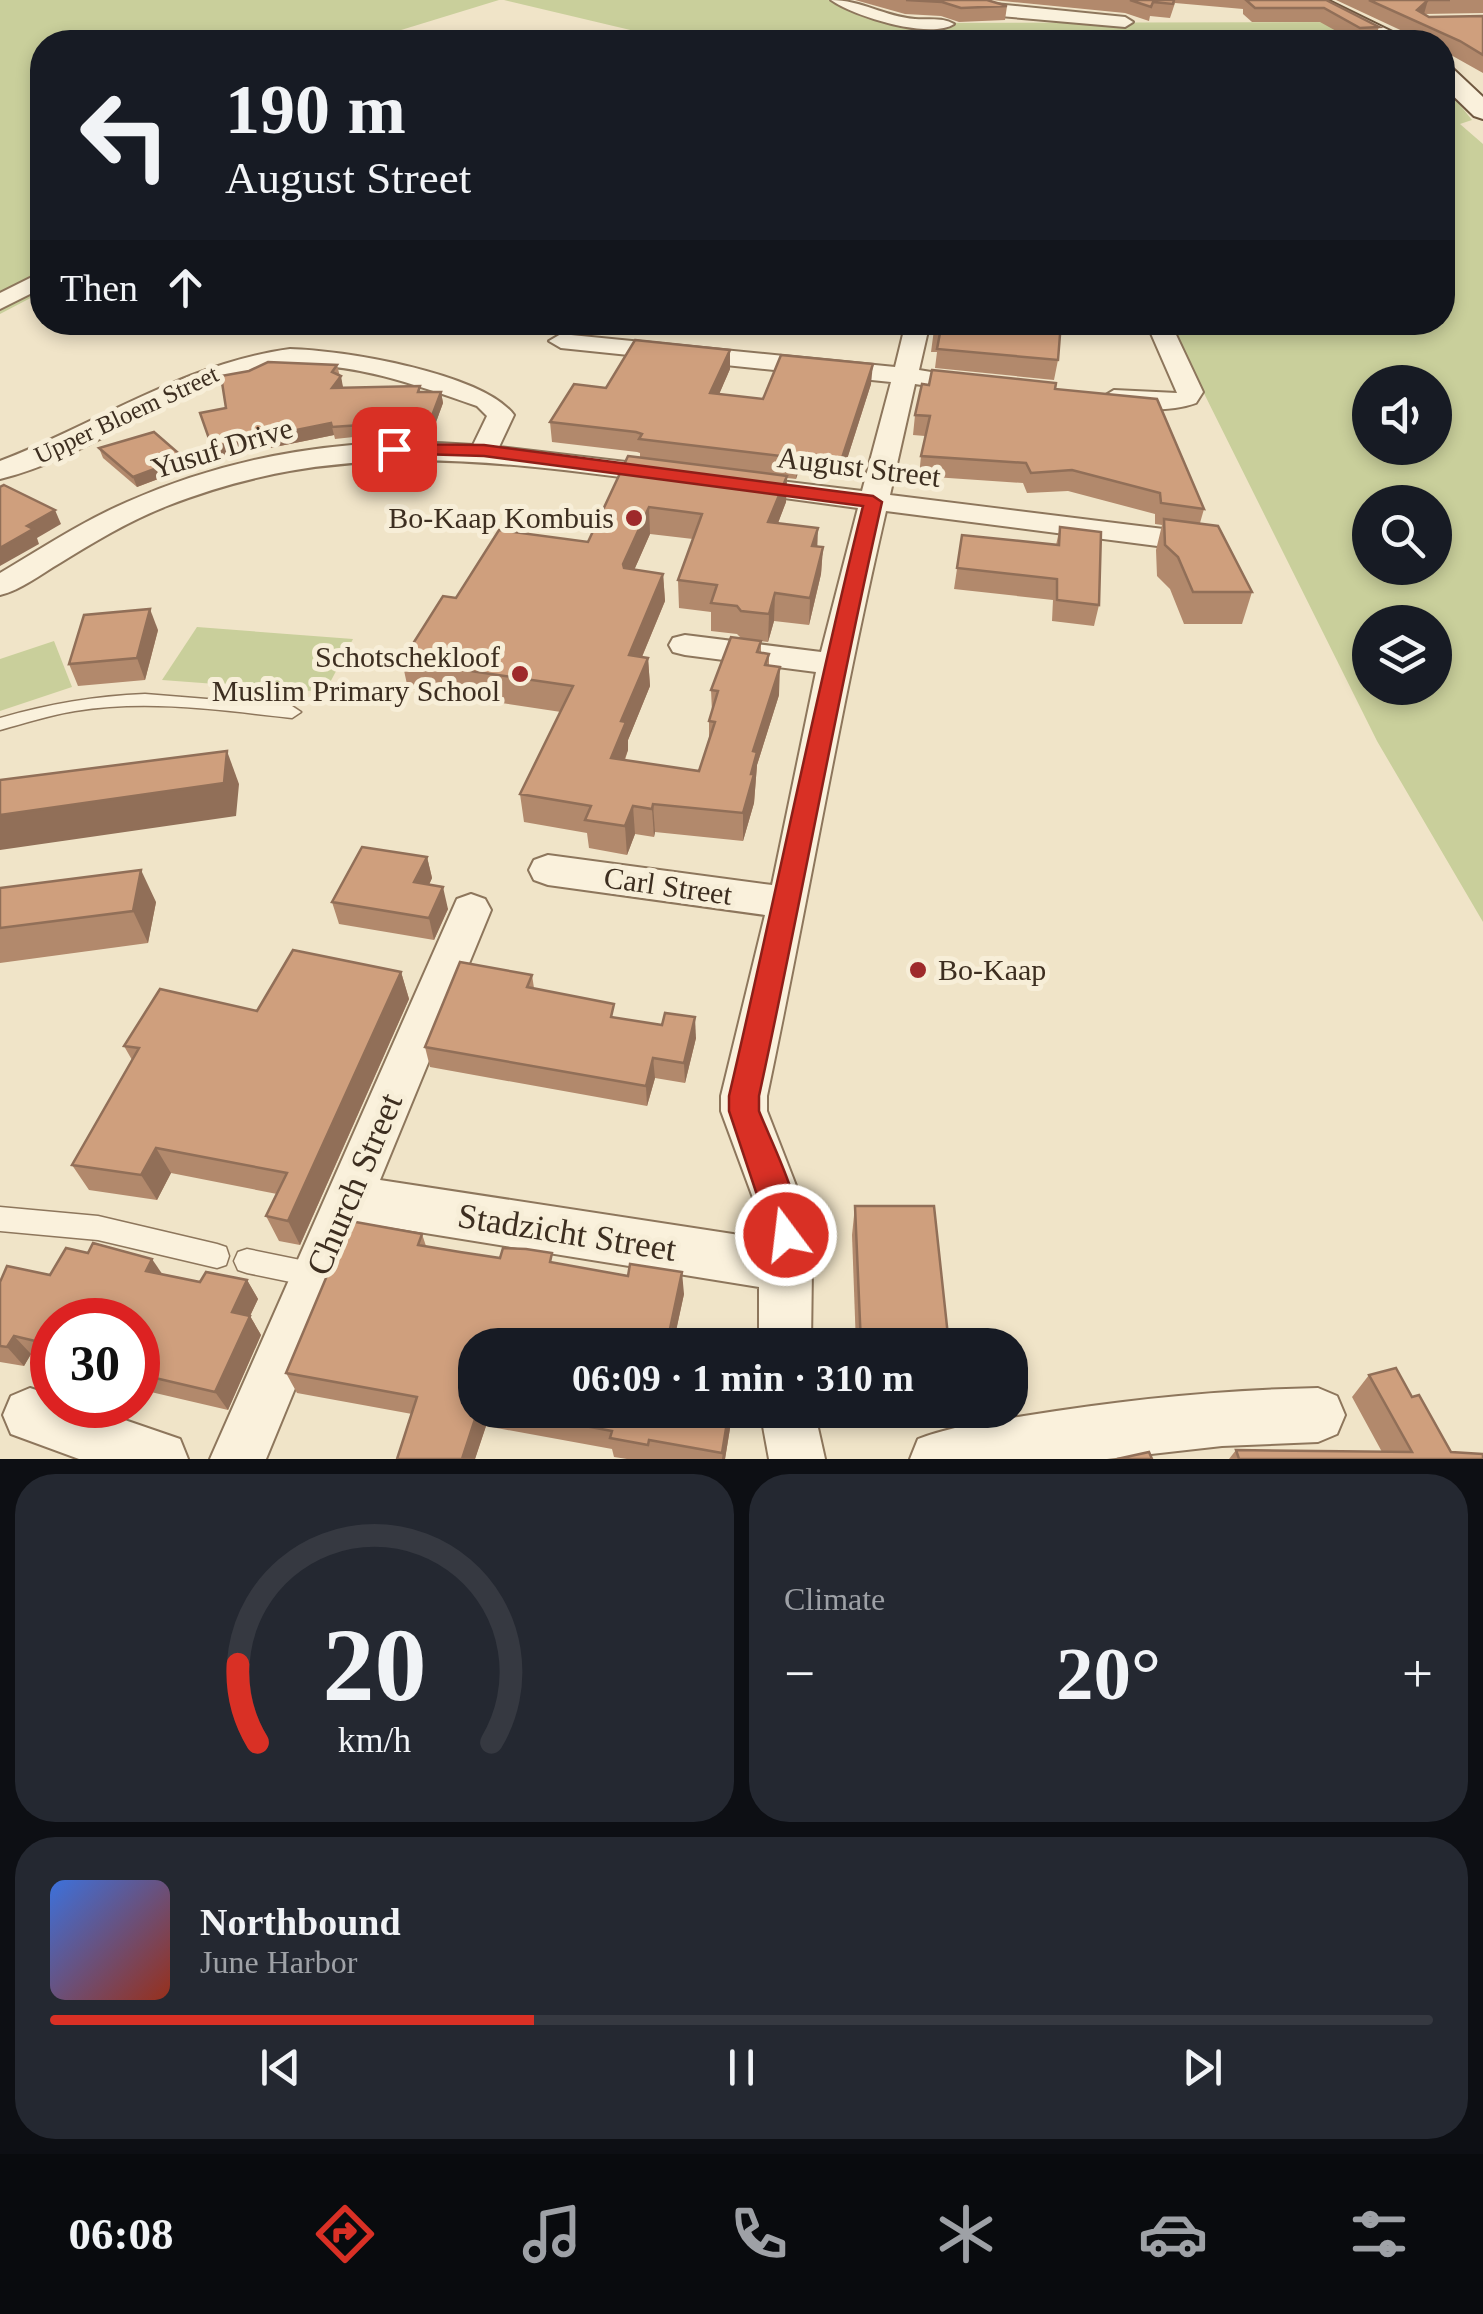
<!DOCTYPE html>
<html lang="en">
<head>
<meta charset="utf-8">
<style>
	:root { --surface:#171b24; --page:#242831; --text:#f1f3f6; --muted:#9ea1a6; --line:#363941; --accent:#d93025 }
	body { margin:0; font-family:Georgia,serif; background:var(--page); color:var(--text); height:100vh; display:flex; flex-direction:column; font-size:38px; white-space:nowrap }
	* { box-sizing:border-box; margin:0 }
	p { font-size:32px; color:var(--muted) }
	.icon { flex:none; width:55px; height:55px; fill:none; stroke:currentColor; stroke-width:2; stroke-linecap:round; stroke-linejoin:round }
	.map { position:relative; height:1459px; overflow:hidden }
	.sheet { display:flex; flex-direction:column; gap:15px; padding:15px; background:#0d0f14; flex:1 }
	.sheet>* { flex:none }
	.top-card { position:absolute; left:30px; top:30px; width:1425px; height:305px; border-radius:40px; box-shadow:0 5px 15px #0003; background:#171b24; color:var(--text); overflow:hidden }
	.tools { position:absolute; left:1352px; top:365px; display:grid; gap:20px }
	.tools a { display:grid; place-items:center; width:100px; height:100px; border-radius:50%; background:var(--surface); box-shadow:0 5px 15px #0003; font-size:50px }
	.speed { position:absolute; left:30px; top:1298px; display:flex; gap:20px; font-size:50px; font-weight:700; text-align:center }
	.speed>* { display:grid; place-content:center; width:130px; height:130px; border-radius:50%; background:var(--surface); box-shadow:0 5px 15px #0003; line-height:1 }
	.speed .limit { border:15px solid #d22; background:#fff; color:#111 }
	.pin { position:absolute; display:grid; place-items:center; width:85px; height:85px; color:#fff; margin:-42px; border-radius:20px; box-shadow:0 5px 15px #0006 }
	.me { position:absolute; width:110px; margin:-55px; rotate:345deg; stroke-linejoin:round; filter:drop-shadow(0 0 8px #0008) }
	.turn { display:flex; align-items:center; gap:35px; height:210px; padding:0 30px; font-size:45px }
	.turn .icon { width:130px; height:130px; stroke-width:2.5 }
	.turn b { display:block; font-size:70px; line-height:85px }
	.then { display:flex; align-items:center; height:95px; padding:0 30px; background:#0003; gap:20px; font-size:38px }
	.big { font-size:75px; font-weight:600; line-height:1.1 }
	.sheet .card { flex:1; display:flex; flex-direction:column; justify-content:center; gap:15px; min-width:0; padding:0 35px; border-radius:40px; background:var(--page) }
	.sheet .dial { align-items:center; gap:0 }
	.dial svg { height:260px; overflow:visible; fill:none; stroke:var(--line); stroke-width:7; stroke-linecap:round; text-anchor:middle }
	.dial text { fill:var(--text); stroke:none }
	.song { display:flex; align-items:center; gap:30px }
	.cover { width:120px; height:120px; border-radius:15px; background:linear-gradient(135deg,hsl(220 70% 55%),hsl(10 70% 35%)) }
	.played { height:10px; border-radius:5px; background:linear-gradient(90deg,var(--accent) 35%,var(--line) 35%) }
	.keys { display:flex; justify-content:space-around; direction:ltr }
	.heat { display:flex; justify-content:space-between; align-items:center; font-size:55px; direction:ltr }
	.sheet .tiles { flex:1; display:grid; gap:15px; grid-template-columns:1fr 1fr }
	.card:last-child { grid-column:span 2 }
	.trip { position:absolute; left:458px; top:1328px; width:570px; height:100px; border-radius:40px; background:var(--surface); box-shadow:0 5px 15px #0003; font-weight:600; line-height:100px; text-align:center }
	.menu { display:flex; height:160px; justify-content:space-around; align-items:center; background:#090b0e; color:var(--muted) }
	.menu .icon { width:70px; height:70px }
	.menu .current { color:var(--accent) }
	.menu b { font-size:45px; color:var(--text) }
	.map>svg:first-child { display:block }
	.green { fill:#c9cf9b; fill-rule:evenodd }
	.lines { fill:none; stroke-linecap:round; stroke-linejoin:round }
	.lane-casing { stroke:#8d765c; stroke-width:3 }
	.street-casing { stroke:#8d765c; stroke-width:4 }
	.secondary-casing { stroke:#6f573f; stroke-width:4 }
	.lane { fill:#faf1dc; fill-rule:evenodd }
	.street { fill:#faf1dc; fill-rule:evenodd }
	.secondary { fill:#faf1dc; fill-rule:evenodd }
	.wall { fill:#b2896c; fill-rule:evenodd }
	.shaded-wall { fill:#916f58 }
	.building { fill:#cf9f7d; stroke:#916f58; stroke-width:2.5 }
	.route { fill:#d93025; stroke:#8d1f18; stroke-width:2.5 }
	.poi-dot { fill:#9e2a2b; stroke:#f7eed8; stroke-width:4 }
	.labels { text-anchor:middle; stroke-width:10; stroke-linejoin:round; paint-order:stroke }
	.far-street-label { font-size:25px; fill:#3d2e20; stroke:#f7eed8 }
	.street-label { font-size:30px; fill:#3d2e20; stroke:#f7eed8 }
	.poi-label { font-size:30px; fill:#3d2e20; stroke:#f7eed8; text-anchor:end }
	.near-street-label { font-size:35px; fill:#3d2e20; stroke:#f7eed8 }
</style>
</head>
<body>
<div class="map">
<svg width="1483" height="1459" viewBox="0 0 1483 1459">
	<rect width="100%" height="100%" fill="#f0e4c8"/>
	<g class="green">
		<path d="M0 0H499L362 42H42V292L0 314Z"/>
		<path d="M504 0H828L926 23 1352 22 1388 42H681Z"/>
		<path d="M1443 84 1472 120 1460 124 1483 144V922L1377 741 1169 323 1442 322ZM1370 382H1435V448H1370ZM1370 502H1435V568H1370ZM1370 622H1435V688H1370Z"/>
		<path d="M197 627 353 639 325 692 162 680Z"/>
		<path d="M54 641 72 687 0 711V659Z"/>
	</g>
	<g class="lines">
		<defs>
			<g id="lane">
				<path d="M145 694 292 706 301 712 292 718C220 710 147 699 75 711 50 715 25 723 0 730V718C48 704 95 696 145 694Z"/>
				<path d="M0 1207 98 1216 217 1244 226 1247 229 1256 226 1265 217 1268 98 1240 0 1231Z"/>
				<path d="M247 1249 315 1263 324 1266 328 1275 324 1284 315 1287 247 1273 238 1270 234 1261 238 1252Z"/>
			</g>
			<g id="street">
				<path d="M831 0C861 0 886 17 915 19 929 20 943 17 954 24 930 40 853 16 831 0Z"/>
				<path d="M955 0 1125 17 1133 22 1125 27 1000 16Z"/>
				<path d="M42 272V288L0 309V293Z"/>
				<path d="M906 322H930L919 370 937 373 941 378 928 386 915 384 890 495 1204 534 1215 537 1219 543 1215 549 1204 552 886 511C841 705 808 901 767 1096V1111L807 1214 812 1267 811 1345H759V1287L363 1223 266 1459H210L457 899 471 894 485 899 491 910 380 1180 759 1238V1214L721 1111V1096L765 915 548 885 534 880 529 870 534 860 548 855 772 885 816 672 685 655 673 652 669 645 673 638 685 635 821 652 858 508 739 492 725 484 739 476 862 491 891 382 561 348 549 341 561 334 895 367Z"/>
				<path d="M1146 322H1170L1203 392 1196 403C1175 411 1117 415 1101 398L1114 390 1177 393Z"/>
				<path d="M290 349C342 350 483 373 514 415L499 447 668 467 682 475 668 483C489 460 340 438 167 506 129 521 94 542 60 563 41 574 21 590 0 595V573C42 548 83 521 127 502 236 454 355 435 473 445L487 416 477 406C332 355 281 345 140 418 96 441 49 467 0 479V461C97 424 185 363 290 349Z"/>
				<path d="M30 1388 52 1395V1405H81L180 1439 188 1459H79L11 1434 3 1415 11 1396Z"/>
				<path d="M1318 1388 1337 1396 1345 1415 1337 1434 1318 1442 1222 1446 1107 1459H910L918 1439C952 1426 989 1422 1024 1416 1122 1400 1219 1390 1318 1388Z"/>
				<path d="M760 1410H814L825 1459H769Z"/>
			</g>
			<g id="secondary">
				<path d="M1300 0H1327L1413 42H1385Z"/>
				<path d="M1442 64 1450 66 1483 97V119L1474 116 1442 85Z"/>
			</g>
		</defs>
		<use href="#lane" class="lane-casing"/>
		<use href="#street" class="street-casing"/>
		<use href="#secondary" class="secondary-casing"/>
		<use href="#lane" class="lane"/>
		<use href="#street" class="street"/>
		<use href="#secondary" class="secondary"/>
	</g>
	<g class="wall">
		<path d="M855 0H987L1007 6 1005 20 959 22 941 16 905 14Z"/>
		<path d="M992 0H1326L1379 27 1374 41 1356 42 1320 22H1252L1243 14V9L1175 3 1170 18 1150 16 1149 21 1125 13Z"/>
		<path d="M1336 0H1483V13L1424 14 1429 17 1483 16V73L1442 50V42H1426Z"/>
		<path d="M589 322H648L643 331 589 325Z"/>
		<path d="M852 322H882V325Z"/>
		<path d="M935 322 1058 360 1054 380 935 368 937 352H931Z"/>
		<path d="M730 350V369L719 394 763 399 871 384 841 478 798 473 796 479 787 478 786 502 778 523 817 546 823 547 821 574 809 625 774 621 768 642 761 641V653L769 654V665L779 695 757 765 754 803 743 841 655 832 654 837 635 834 627 855 589 848 587 833 524 822 520 794 561 712 408 689 402 661 456 598 588 542 640 457V453L637 452 552 442 550 422 606 388ZM650 534 693 539 678 580 679 608 711 612V631L737 634 741 638 711 690 712 712 709 721V738L699 771 625 760 628 750V740L650 686 648 658 642 657 665 601 663 574 634 570Z"/>
		<path d="M337 365 343 388 441 392 443 403 432 433H364L363 436 335 439 334 435 215 459 200 413 226 408Z"/>
		<path d="M1055 389 1204 509 1200 523 1252 592 1242 624H1184L1170 589 1157 576 1156 550 1162 525 1155 524V514L1068 491 1027 493 1023 483 919 476 921 456 925 436 913 435 915 415Z"/>
		<path d="M99 448 187 468 137 487 103 458Z"/>
		<path d="M1060 527 1099 605 1094 626 1052 621 1053 600 954 589 962 535 1056 545Z"/>
		<path d="M158 630 145 680 78 686 69 664Z"/>
		<path d="M427 857 432 878 429 885 448 909 434 940 339 924 332 902Z"/>
		<path d="M0 888 156 902 148 943 0 963Z"/>
		<path d="M401 972 409 999 300 1245 279 1241 266 1216 277 1194 171 1173 157 1200 89 1190 72 1165 132 1060 124 1046Z"/>
		<path d="M532 975 534 988 616 1018 696 1038 685 1083 655 1078 647 1106 430 1067 425 1047Z"/>
		<path d="M855 1206 949 1345H856L852 1235Z"/>
		<path d="M422 1234 426 1246 500 1258 554 1263 684 1294 673 1344 475 1345V1410H733L725 1459H627L614 1457 612 1449 486 1426 475 1459H397L412 1414 297 1393 286 1373Z"/>
		<path d="M162 1274 200 1282 247 1280 258 1299 250 1316 261 1335 228 1410 138 1389V1320H52V1359L31 1354 24 1366 0 1362V1282L50 1275Z"/>
		<path d="M1369 1375 1412 1397 1451 1452 1483 1459H1229L1236 1450 1382 1452 1352 1397Z"/>
	</g>
	<g class="shaded-wall">
		<path d="M1428 0 1424 14 1417 10Z"/>
		<path d="M730 350V369L711 413 710 393Z"/>
		<path d="M873 364 871 384 841 478 842 458Z"/>
		<path d="M341 376 343 387 335 399 332 388Z"/>
		<path d="M441 392 443 403 432 433 430 421Z"/>
		<path d="M331 423 334 435 215 459 212 447Z"/>
		<path d="M799 453 798 473 796 479 797 458Z"/>
		<path d="M184 458 187 468 137 487 133 477Z"/>
		<path d="M787 476 786 502 768 549V522Z"/>
		<path d="M649 507 650 534 625 591 623 564Z"/>
		<path d="M55 510 61 524 37 538 39 544 0 566V548L27 526Z"/>
		<path d="M818 528 817 556 812 546Z"/>
		<path d="M823 547 821 574 809 625 810 598Z"/>
		<path d="M663 574 665 601 631 683 629 655Z"/>
		<path d="M775 593 774 621 768 642 769 614Z"/>
		<path d="M150 609 158 630 145 680 137 658Z"/>
		<path d="M648 658 650 686 628 740V750L614 786 611 758 621 721Z"/>
		<path d="M780 667 779 695 757 765 754 803 743 841V813L753 751Z"/>
		<path d="M227 751 239 784 236 816 0 850V815Z"/>
		<path d="M653 804 655 832 654 837 652 809Z"/>
		<path d="M633 806 635 834 627 855 625 826Z"/>
		<path d="M427 857 432 878 420 904 414 882Z"/>
		<path d="M141 870 156 902 148 943 133 911Z"/>
		<path d="M443 887 448 909 434 940 429 918Z"/>
		<path d="M401 972 409 999 300 1245 288 1221Z"/>
		<path d="M695 1017 696 1038 685 1083 684 1063Z"/>
		<path d="M653 1058 655 1078 647 1106 646 1086Z"/>
		<path d="M156 1148 171 1173 157 1200 141 1175Z"/>
		<path d="M152 1259 165 1278 146 1271Z"/>
		<path d="M682 1272 684 1294 673 1345H668Z"/>
		<path d="M247 1280 258 1299 250 1316 261 1335 228 1410 215 1392 232 1312Z"/>
		<path d="M14 1336 31 1354 24 1366 7 1347Z"/>
		<path d="M478 1410H480L486 1426 475 1459H462Z"/>
		<path d="M729 1410H733L725 1459H722Z"/>
	</g>
	<g class="building">
		<path d="M906 0H987L1007 6 961 8 942 2Z"/>
		<path d="M1130 0H1174L1173 4 1153 2 1151 7Z"/>
		<path d="M1246 0H1326L1379 27 1360 28 1324 8H1255Z"/>
		<path d="M1369 0H1450H1428L1417 10 1429 17 1483 16V55L1460 41Z"/>
		<path d="M935 322H1061L1058 360 937 349 940 333H933Z"/>
		<path d="M635 340 730 350 710 393 763 399 781 355 873 364 842 458 799 453 797 458 639 439 642 434 636 432 550 422 574 384 606 388Z"/>
		<path d="M268 362 337 365 332 372 341 376 332 388 420 386 418 392H441L430 421 361 422V425L332 427 331 423 212 447 200 413 226 408 221 376 249 371Z"/>
		<path d="M932 370 1056 383 1055 389 1157 399 1204 509 1161 503 1160 493 1072 470 1031 473 1026 463 921 456 930 416 915 415 922 384 929 385Z"/>
		<path d="M154 432 184 458 133 477 99 448Z"/>
		<path d="M628 456 787 476 768 522 818 528 812 546 823 547 810 598 775 593 769 614 741 611 737 606 711 603 717 585 678 580 702 514 649 507 623 564 624 568 663 574 629 655 648 658 621 721 626 722 611 758 699 771 715 722 709 721 718 691 711 690 731 637 761 641 757 652 769 654 765 665 780 667 753 751 757 752 751 774H754L743 813 653 804 652 809 633 806 625 826 585 820 591 806 520 794 573 686 402 661 443 596 456 598 499 530 588 542Z"/>
		<path d="M4 485 55 510 27 526 33 529 0 548V487Z"/>
		<path d="M1164 519 1218 526 1252 592H1193L1178 557 1165 545Z"/>
		<path d="M1060 527 1101 532 1099 605 1057 600V579L957 568 962 535 1059 545Z"/>
		<path d="M150 609 137 658 69 664 84 615Z"/>
		<path d="M227 751 224 783 0 815V780Z"/>
		<path d="M362 847 427 857 414 882 443 887 429 918 332 902Z"/>
		<path d="M141 870 133 911 0 928V888Z"/>
		<path d="M293 950 401 972 288 1221 266 1216 287 1173 156 1148 141 1175 72 1165 139 1048 124 1046 160 989 257 1011Z"/>
		<path d="M460 962 532 975 527 987 614 1004 611 1017 662 1025 665 1013 695 1017 684 1063 653 1058 646 1086 425 1047Z"/>
		<path d="M855 1206H934L949 1345H861Z"/>
		<path d="M350 1221 422 1234 418 1245 460 1252 500 1258 503 1248 526 1249 552 1253 550 1262 628 1276 630 1264 682 1272 667 1343 681 1345H475V1410H478L462 1459H397L417 1397 286 1373Z"/>
		<path d="M93 1243 152 1259 146 1271 200 1282 206 1272 247 1280 232 1312 250 1316 215 1392 138 1374V1320H52V1345L14 1336 7 1347 0 1346V1282L7 1266 50 1275 66 1248 88 1253Z"/>
		<path d="M1396 1368 1412 1397 1419 1395 1451 1452 1483 1454V1459H1239L1236 1450 1412 1452 1369 1375Z"/>
		<path d="M499 1410H729L722 1453 649 1440 648 1445 610 1438 612 1431Z"/>
		<path d="M1149 1452 1152 1459H1117Z"/>
	</g>
	<path class="route" d="M394 444 484 445 873 496 882 502C837 699 802 898 759 1096V1111C771 1142 810 1216 797 1246L786 1250 774 1246 729 1111V1096C775 900 814 702 863 506L484 456 387 453V446Z"/>
	<g class="poi-dot">
		<circle cx="634" cy="518" r="10"/>
		<circle cx="520" cy="674" r="10"/>
		<circle cx="918" cy="970" r="10"/>
	</g>
	<g class="labels">
		<g class="far-street-label">
			<text transform="translate(126 414) rotate(-25)" y="9">Upper Bloem Street</text>
		</g>
		<g class="street-label">
			<text transform="translate(222 448) rotate(-17)" y="10">Yusuf Drive</text>
			<text transform="translate(859 467) rotate(7)" y="10">August Street</text>
			<text transform="translate(668 886) rotate(8)" y="10">Carl Street</text>
		</g>
		<g class="poi-label">
			<text x="614" y="528">Bo-Kaap Kombuis</text>
			<text x="500" y="667">Schotschekloof<tspan x="500" dy="34">Muslim Primary School</tspan></text>
			<text x="938" y="980" text-anchor="start">Bo-Kaap</text>
		</g>
		<g class="near-street-label">
			<text transform="translate(354 1184) rotate(-67)" y="12">Church Street</text>
			<text transform="translate(567 1232) rotate(9)" y="12">Stadzicht Street</text>
		</g>
	</g>
</svg>
<div class="tools">
<a><svg class="icon" aria-label="sound" viewBox="0 0 24 24"><path d="M4 9h4l5-4v14l-5-4H4zM17 9q2 3 0 6"/></svg></a>
<a><svg class="icon" aria-label="search" viewBox="0 0 24 24"><circle cx="10" cy="10" r="6"/><path d="M15 15l6 6"/></svg></a>
<a><svg class="icon" aria-label="layers" viewBox="0 0 24 24"><path d="M12 4l9 5-9 5-9-5zM3 14l9 5 9-5"/></svg></a>
</div>
<div class="speed"><div class="limit">30</div></div>
<div class="pin" style="left:394px;top:449px;background:#d93025"><svg class="icon" aria-label="arrive" viewBox="0 0 24 24"><path d="M6 21V4h12l-3 4 3 4H6"/></svg></div>
<svg class="me" style="left:786px;top:1235px" viewBox="-20 -20 40 40"><circle r="17" fill="#d93025" stroke="#fff" stroke-width="3"/><path d="M0-11L8 9 0 5-8 9z" fill="#fff"/></svg>
<div class="trip">06:09 · 1 min · 310 m</div>
<div class="top-card">
<div class="turn"><svg class="icon" aria-label="left" viewBox="0 0 24 24"><path d="M17 20v-9H6M10 6l-5 5 5 5"/></svg><div><b>190 m</b>August Street</div></div>
<div class="then">Then<svg class="icon" aria-label="ahead" viewBox="0 0 24 24"><path d="M12 20V5M6 11l6-6 6 6"/></svg></div>
</div>
</div>
<section class="sheet">
<div class="tiles">
<div class="card dial"><svg viewBox="0 0 100 80">
<path d="M14 69A42 42 0 1 1 86 69"/>
<path d="M14 69A42 42 0 0 1 8 45" stroke="#d93025"/>
<text x="50" y="56" font-size="32" font-weight="700">20</text>
<text x="50" y="72" font-size="11">km/h</text>
</svg></div>
<div class="card"><p>Climate</p>
<div class="heat"><a>−</a><b class="big">20°</b><a>+</a></div>
</div>
<div class="card">
<div class="song"><i class="cover"></i><div><b>Northbound</b><p>June Harbor</p></div></div>
<div class="played"></div>
<div class="keys"><svg class="icon" aria-label="previous" viewBox="0 0 24 24"><path d="M18 5L8 12l10 7zM5 5v14"/></svg><svg class="icon" aria-label="pause" viewBox="0 0 24 24"><path d="M8 5v14M16 5v14"/></svg><svg class="icon" aria-label="next" viewBox="0 0 24 24"><path d="M6 5l10 7-10 7zM19 5v14"/></svg></div>
</div>
</div>
</section>
<nav class="menu">
<b>06:08</b>
<svg class="icon current" aria-label="directions" viewBox="0 0 24 24"><path d="M12 3l9 9-9 9-9-9zM9 14v-3h6M13 9l2 2-2 2"/></svg>
<svg class="icon" aria-label="music" viewBox="0 0 24 24"><path d="M9 18V5l10-2v13"/><circle cx="6" cy="18" r="3"/><circle cx="16" cy="16" r="3"/></svg>
<svg class="icon" aria-label="phone" viewBox="0 0 24 24"><path d="M5 4h4l2 5-3 2q2 4 5 5l2-3 5 2v4C11 20 4 13 5 4z"/></svg>
<svg class="icon" aria-label="climate" viewBox="0 0 24 24"><path d="M12 3v18M4 7l16 10M4 17L20 7"/></svg>
<svg class="icon" aria-label="car" viewBox="0 0 24 24"><path d="M5 17H2v-5l4-1 3-4h7l3 4 3 1v5h-3M9 17h6M6 11h13"/><circle cx="7" cy="17" r="2"/><circle cx="17" cy="17" r="2"/></svg>
<svg class="icon" aria-label="filters" viewBox="0 0 24 24"><path d="M4 7h16M4 17h16"/><circle cx="9" cy="7" r="2"/><circle cx="15" cy="17" r="2"/></svg>
</nav>
</body>
</html>
